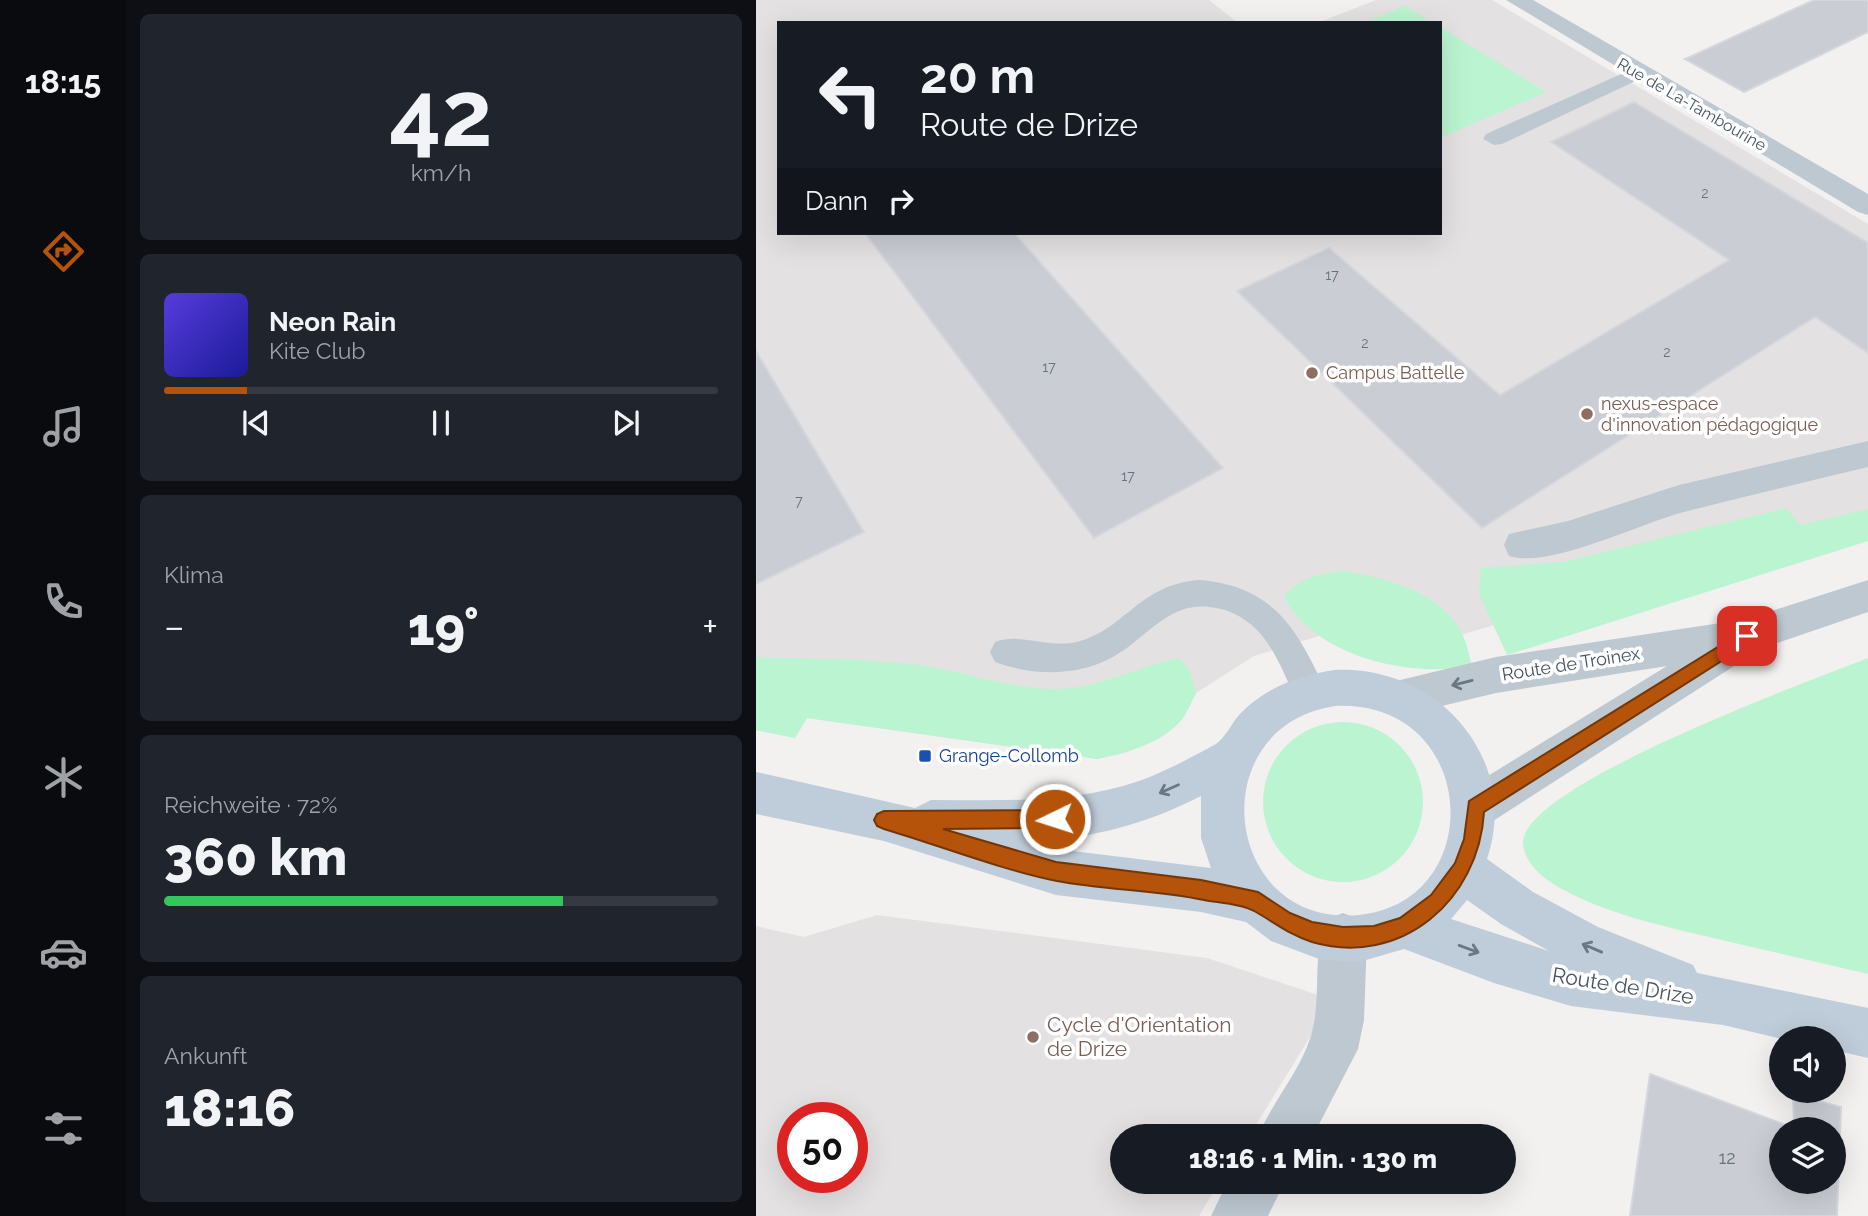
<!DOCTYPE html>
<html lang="de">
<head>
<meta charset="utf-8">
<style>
	:root { --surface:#171b24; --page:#20242c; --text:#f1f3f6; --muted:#9ea1a6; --line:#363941; --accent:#b45309 }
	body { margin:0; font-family:Raleway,sans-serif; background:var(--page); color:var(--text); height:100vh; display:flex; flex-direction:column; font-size:26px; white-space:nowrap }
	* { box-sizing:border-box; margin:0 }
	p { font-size:23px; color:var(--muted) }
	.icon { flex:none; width:38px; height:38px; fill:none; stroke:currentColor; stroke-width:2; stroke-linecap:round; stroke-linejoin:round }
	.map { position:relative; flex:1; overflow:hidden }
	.panel { display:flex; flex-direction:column; gap:14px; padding:14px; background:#0d0f14; width:630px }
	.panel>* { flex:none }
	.guide { position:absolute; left:21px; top:21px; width:665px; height:214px; border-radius:0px; box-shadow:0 7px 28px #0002; background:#171b24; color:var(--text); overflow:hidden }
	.buttons { position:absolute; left:1013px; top:1026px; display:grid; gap:14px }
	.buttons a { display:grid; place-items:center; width:77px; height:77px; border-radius:50%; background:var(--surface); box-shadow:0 7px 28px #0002; font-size:35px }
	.speed { position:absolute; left:21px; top:1102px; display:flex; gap:14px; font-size:35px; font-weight:700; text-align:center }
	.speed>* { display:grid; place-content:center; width:91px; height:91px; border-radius:50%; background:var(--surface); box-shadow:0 7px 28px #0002; line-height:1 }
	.speed .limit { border:10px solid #d22; background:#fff; color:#111 }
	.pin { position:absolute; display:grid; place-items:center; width:60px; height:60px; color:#fff; margin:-30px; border-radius:14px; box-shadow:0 4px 10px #0006 }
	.me { position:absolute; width:77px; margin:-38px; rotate:266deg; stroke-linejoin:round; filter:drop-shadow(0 0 5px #0008) }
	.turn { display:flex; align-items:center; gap:24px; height:147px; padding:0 28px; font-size:32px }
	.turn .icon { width:91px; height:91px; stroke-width:2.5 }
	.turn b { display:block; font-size:49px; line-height:60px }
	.then { display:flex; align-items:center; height:66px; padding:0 28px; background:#0003; gap:14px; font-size:26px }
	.big { font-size:52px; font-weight:800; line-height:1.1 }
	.panel .widget { flex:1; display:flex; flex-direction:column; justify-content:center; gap:10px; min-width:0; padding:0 24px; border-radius:10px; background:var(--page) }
	.panel .dial { align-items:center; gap:0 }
	.dial b { font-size:91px; line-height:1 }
	.song { display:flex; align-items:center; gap:21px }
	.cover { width:84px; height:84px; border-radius:10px; background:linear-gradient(135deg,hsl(250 70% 55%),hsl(240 70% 35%)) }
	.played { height:7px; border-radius:4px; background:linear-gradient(90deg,var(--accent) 15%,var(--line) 15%) }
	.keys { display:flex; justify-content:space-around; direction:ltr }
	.heat { display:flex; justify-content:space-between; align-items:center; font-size:38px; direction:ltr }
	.charge { height:10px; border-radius:5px; background:linear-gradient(90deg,#34c759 72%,var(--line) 0) }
	.trip { position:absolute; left:354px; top:1124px; width:406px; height:70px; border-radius:35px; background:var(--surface); box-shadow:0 7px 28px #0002; font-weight:800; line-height:70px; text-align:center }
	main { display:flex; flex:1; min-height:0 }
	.menu { display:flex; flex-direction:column; width:126px; justify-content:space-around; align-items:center; background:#090b0e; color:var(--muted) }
	.menu .icon { width:49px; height:49px }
	.menu .on { color:var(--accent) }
	.menu b { font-size:32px; color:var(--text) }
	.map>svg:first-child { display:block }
	.education { fill:#e4e1e2; fill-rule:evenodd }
	.green { fill:#bbf4d0 }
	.building { fill:#cacdd3; stroke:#d4d7dd; stroke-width:2; fill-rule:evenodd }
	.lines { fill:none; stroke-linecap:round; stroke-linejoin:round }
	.service { fill:#bdc8d1; fill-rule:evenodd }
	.pedestrian { fill:#bdc8d1; fill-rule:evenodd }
	.minor { fill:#bdc8d1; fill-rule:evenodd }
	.tertiary { fill:#bdc8d1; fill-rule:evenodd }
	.secondary { fill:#bfccd9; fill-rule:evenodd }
	.oneway { stroke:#6a7782 }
	.oneway2 { stroke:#6a7884 }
	.route { fill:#b45309; stroke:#753606; stroke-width:2 }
	.education-dot { fill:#8d6e63; stroke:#fff; stroke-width:2.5 }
	.transit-dot { fill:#1a4fb4; stroke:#fff; stroke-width:2.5 }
	.labels { text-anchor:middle; stroke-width:7; stroke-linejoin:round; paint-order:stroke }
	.number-label { font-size:14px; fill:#67727d }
	.far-street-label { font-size:16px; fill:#465460; stroke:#fff }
	.education-label { font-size:18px; fill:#785e54; stroke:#fff; text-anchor:start }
	.street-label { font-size:18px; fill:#465460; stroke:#fff }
	.transit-label { font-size:18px; fill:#164399; stroke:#fff; text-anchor:start }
	.near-number-label { font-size:18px; fill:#67727d }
	.near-street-label { font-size:21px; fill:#465460; stroke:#fff }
	.near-education-label { font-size:21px; fill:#785e54; stroke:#fff; text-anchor:start }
</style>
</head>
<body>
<main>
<nav class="menu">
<b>18:15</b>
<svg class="icon on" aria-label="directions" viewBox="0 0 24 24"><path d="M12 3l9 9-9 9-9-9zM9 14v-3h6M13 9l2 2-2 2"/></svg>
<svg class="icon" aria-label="music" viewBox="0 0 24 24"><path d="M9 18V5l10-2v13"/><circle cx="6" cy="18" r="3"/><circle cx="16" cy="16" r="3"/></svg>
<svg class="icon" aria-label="phone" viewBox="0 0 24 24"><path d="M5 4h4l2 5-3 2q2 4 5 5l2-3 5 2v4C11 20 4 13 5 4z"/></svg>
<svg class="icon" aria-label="climate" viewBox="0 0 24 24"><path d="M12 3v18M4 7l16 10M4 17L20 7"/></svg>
<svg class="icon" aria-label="car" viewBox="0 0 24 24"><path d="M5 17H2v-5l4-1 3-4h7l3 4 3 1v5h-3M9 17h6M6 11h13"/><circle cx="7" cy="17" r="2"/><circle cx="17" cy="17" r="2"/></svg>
<svg class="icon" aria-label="filters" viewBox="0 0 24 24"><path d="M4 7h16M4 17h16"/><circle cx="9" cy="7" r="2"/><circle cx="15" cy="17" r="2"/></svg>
</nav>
<section class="panel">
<div class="widget dial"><b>42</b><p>km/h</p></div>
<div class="widget">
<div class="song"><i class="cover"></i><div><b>Neon Rain</b><p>Kite Club</p></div></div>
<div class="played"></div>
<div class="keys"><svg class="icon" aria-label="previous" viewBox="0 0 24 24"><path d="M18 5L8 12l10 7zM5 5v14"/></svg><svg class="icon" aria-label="pause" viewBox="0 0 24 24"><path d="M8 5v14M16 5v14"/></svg><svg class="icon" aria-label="next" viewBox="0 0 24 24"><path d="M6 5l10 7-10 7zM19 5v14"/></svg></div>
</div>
<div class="widget"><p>Klima</p>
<div class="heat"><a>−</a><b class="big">19°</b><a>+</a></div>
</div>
<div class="widget"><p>Reichweite · 72%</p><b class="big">360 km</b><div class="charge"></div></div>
<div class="widget"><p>Ankunft</p><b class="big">18:16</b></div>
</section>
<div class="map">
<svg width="1112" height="1216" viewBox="0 0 1112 1216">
	<rect width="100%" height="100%" fill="#f3f0f0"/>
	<g class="education">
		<path d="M0 0H453L482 23H23V233H684V23H561L620 0H736L1112 224V513L688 640 570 634 498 656 440 693 426 719 398 740 369 753 341 759 51 718 39 738 0 730Z"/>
		<path d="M121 915 451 958 577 1000 493 1136H366V1181H464L443 1216H0V926L48 937ZM37 1118H96V1178H37Z"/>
	</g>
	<g class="green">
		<path d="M649 6 677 23H606H607Z"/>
		<path d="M684 27 790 92 684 138Z"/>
		<path d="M1030 508 1044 525 1112 509V541L751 655 723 594 725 568 807 562Z"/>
		<path d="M589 571C629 578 681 591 704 629 710 640 713 655 716 666 654 678 558 657 528 596 547 577 562 573 589 571Z"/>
		<path d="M0 657C51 659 105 658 156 664 202 669 246 687 293 689 338 691 380 667 423 658L434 671 440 693C436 701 432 711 427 718 408 743 370 753 341 759L51 718 39 738 0 730Z"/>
		<path d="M1112 658V974C1060 962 1009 950 957 938 907 926 851 914 806 889 789 880 767 863 767 842 769 784 1057 680 1112 658Z"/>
		<circle cx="587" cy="802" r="80"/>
	</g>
	<g class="building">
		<path d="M1058 0H1112V32L988 92 929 59Z"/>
		<path d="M878 102 1112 243V353L1059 317 726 528 481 291 573 248 744 395 973 260 795 142Z"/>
		<path d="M109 233H258L467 468 338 538Z"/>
		<path d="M0 351 108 532 0 584Z"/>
		<path d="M894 1074 1038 1128 1037 1094 1085 1107 1081 1216H874ZM1026 1129H1078V1181H1026Z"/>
	</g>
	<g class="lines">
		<g class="service">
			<path d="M881 67 891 73 888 77 746 144 738 145 727 139 730 134Z"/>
			<path d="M443 580C519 586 541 630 571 693L566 704 554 708 542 704C530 679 520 649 500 629 488 617 471 608 453 607 410 602 388 642 353 659 317 677 275 675 239 662L234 652 239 642C265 632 296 650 324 641 370 628 383 585 443 580Z"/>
		</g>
		<g class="pedestrian">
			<path d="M587 913 604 920 611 937 608 1020 602 1049 557 1136H502C516 1103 543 1072 554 1039 567 1001 555 958 570 920Z"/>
			<path d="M472 1181H529L512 1216H455Z"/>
		</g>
		<g class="minor">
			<path d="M750 0H777L1112 194V215L1102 212Z"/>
			<path d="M1112 441V467C1051 482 989 496 928 512 885 523 793 569 753 556L748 545 753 534 812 521 923 485Z"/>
		</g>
		<path class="tertiary" d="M1112 580V612L995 652 992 657 734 823 719 829 704 823 697 808 704 793 911 666 740 693 640 717 626 712 620 699 626 686 640 681 740 657 991 619Z"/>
		<path class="secondary" d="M579 670C681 665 765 758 731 859L777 892 842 927 937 965 941 973 1112 1008V1058L1078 1050V1038L1026 1039 967 1025 815 1006 738 983 648 949 603 962 566 960 515 941 490 922 445 912 300 895 128 841 0 814V772L159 808 175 800C244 800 316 804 383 781 409 772 436 757 460 744 469 738 476 723 483 715 508 688 544 675 579 670ZM579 706C723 699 734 902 603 915 466 928 444 726 579 706ZM445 796V838L455 868 300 849 275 842C336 838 391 824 445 796ZM711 900 745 924 793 951 695 919Z"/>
	</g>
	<defs><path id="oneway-shaft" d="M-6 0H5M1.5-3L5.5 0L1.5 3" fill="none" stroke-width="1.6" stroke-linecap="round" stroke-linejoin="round" transform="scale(1.75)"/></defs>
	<use class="oneway" href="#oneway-shaft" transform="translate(706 683) rotate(166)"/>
	<g class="oneway2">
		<use href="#oneway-shaft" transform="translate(413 789) rotate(156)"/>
		<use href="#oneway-shaft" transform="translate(836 948) rotate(-157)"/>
		<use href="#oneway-shaft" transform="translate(713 949) rotate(20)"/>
	</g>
	<path class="route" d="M991 629 997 632V641L728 812C723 900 645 968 556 942 534 935 519 923 500 912 486 904 464 903 448 900 400 890 349 890 301 881 246 870 182 845 128 829L121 826 118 820 121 814 128 811 299 810 306 813 308 819 306 826 299 828 187 829 300 862 445 880 502 892 534 913 556 922 587 927 618 926 644 918 675 895 699 863 708 839 713 801Z"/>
	<g class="education-dot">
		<circle cx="556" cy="373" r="7"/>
		<circle cx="831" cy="414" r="7"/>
		<circle cx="277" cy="1037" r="7"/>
	</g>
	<rect class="transit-dot" x="162" y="749" width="14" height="14" rx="3.5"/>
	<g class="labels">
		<g class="number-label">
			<text x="949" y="198">2</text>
			<text x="576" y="280">17</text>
			<text x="609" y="348">2</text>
			<text x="911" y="357">2</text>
			<text x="293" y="372">17</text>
			<text x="372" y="481">17</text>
			<text x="43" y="506">7</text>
		</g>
		<g class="far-street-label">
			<text transform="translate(936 104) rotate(30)" y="6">Rue de La-Tambourine</text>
		</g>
		<g class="education-label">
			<text x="570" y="379">Campus Battelle</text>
			<text x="845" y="410">nexus-espace<tspan x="845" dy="21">d'innovation pédagogique</tspan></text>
		</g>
		<g class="street-label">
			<text transform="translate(815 664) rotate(-9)" y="6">Route de Troinex</text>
		</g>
		<g class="transit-label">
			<text x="183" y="762">Grange-Collomb</text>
		</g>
		<g class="near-number-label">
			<text x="971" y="1164">12</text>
		</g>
		<g class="near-street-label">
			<text transform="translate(867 986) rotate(9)" y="7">Route de Drize</text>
		</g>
		<g class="near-education-label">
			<text x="291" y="1032">Cycle d'Orientation<tspan x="291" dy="24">de Drize</tspan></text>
		</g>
	</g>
</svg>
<div class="buttons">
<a><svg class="icon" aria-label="sound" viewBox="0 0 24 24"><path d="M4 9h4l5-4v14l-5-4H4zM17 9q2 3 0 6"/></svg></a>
<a><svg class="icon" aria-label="layers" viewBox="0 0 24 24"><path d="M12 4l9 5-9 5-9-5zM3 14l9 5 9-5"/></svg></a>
</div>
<div class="speed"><div class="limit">50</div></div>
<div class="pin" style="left:991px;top:636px;background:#d93025"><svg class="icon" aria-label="arrive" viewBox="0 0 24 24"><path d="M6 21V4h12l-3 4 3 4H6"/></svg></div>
<svg class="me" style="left:299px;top:819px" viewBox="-20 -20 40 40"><circle r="17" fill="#b45309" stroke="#fff" stroke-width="3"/><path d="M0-11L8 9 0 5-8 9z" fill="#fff"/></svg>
<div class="trip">18:16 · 1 Min. · 130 m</div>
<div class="guide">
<div class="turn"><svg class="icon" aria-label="left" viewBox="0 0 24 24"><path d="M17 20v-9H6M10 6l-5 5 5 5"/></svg><div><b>20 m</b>Route de Drize</div></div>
<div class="then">Dann<svg class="icon" aria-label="right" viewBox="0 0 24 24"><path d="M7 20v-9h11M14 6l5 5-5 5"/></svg></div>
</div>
</div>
</main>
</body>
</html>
